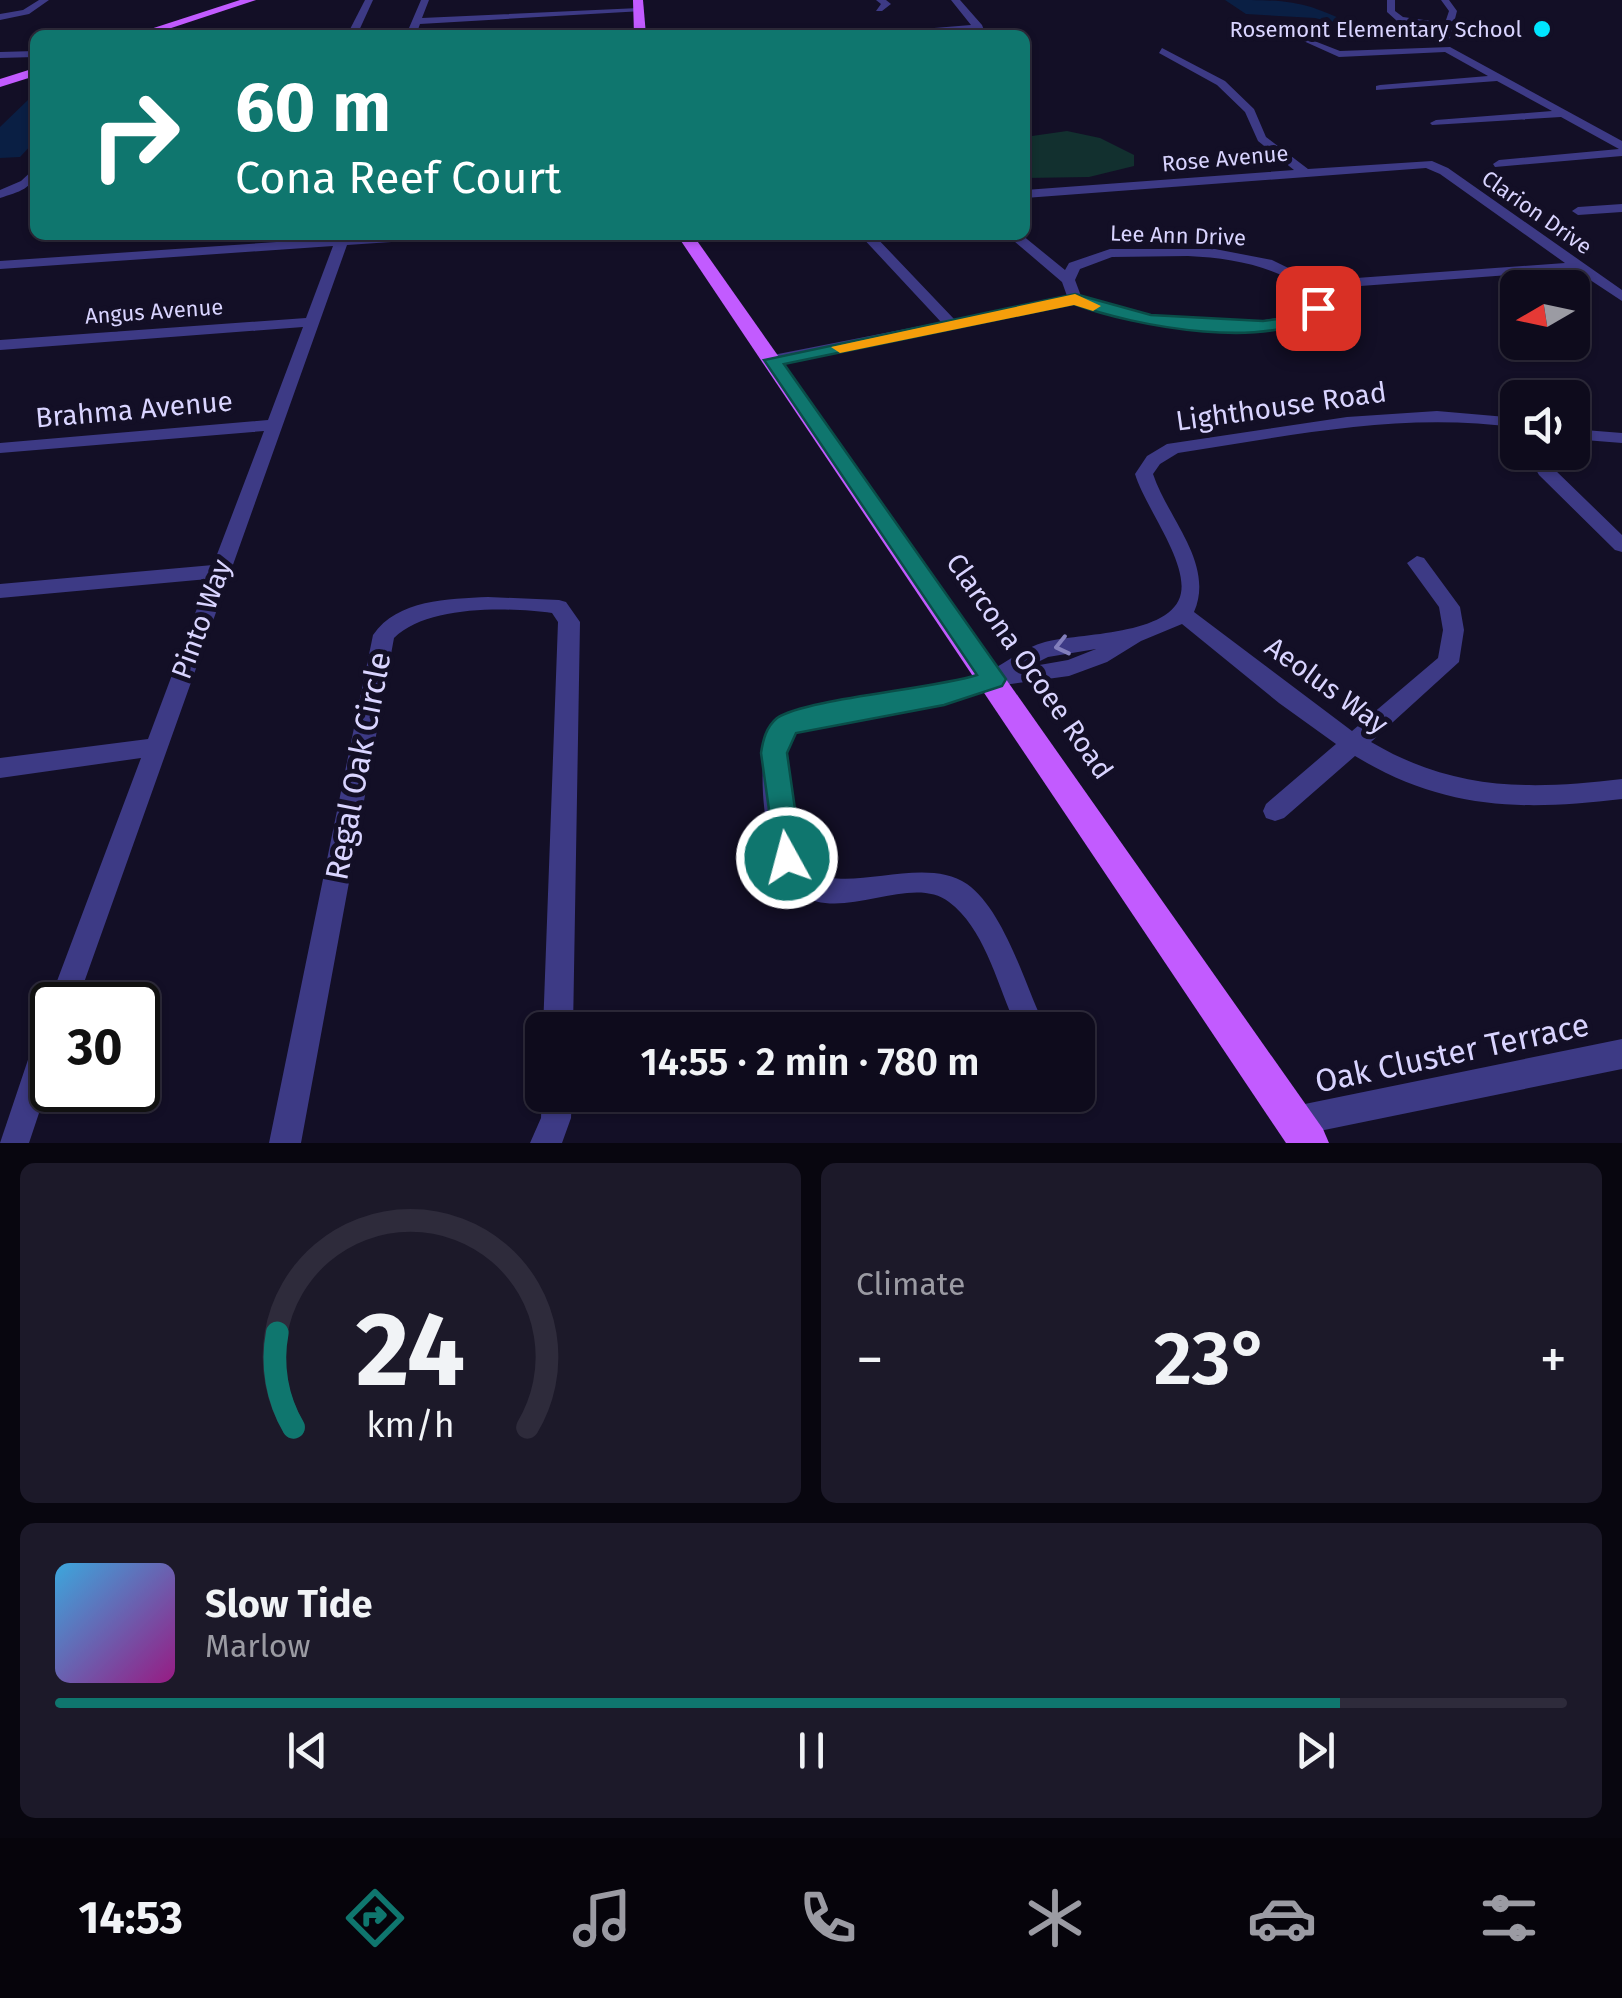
<!DOCTYPE html>
<html lang="en">
<head>
<meta charset="utf-8">
<style>
	:root { --surface:#0e0b1c; --page:#1c1929; --text:#f1f3f6; --muted:#9b9ba3; --line:#2e2b3b; --accent:#0f766e }
	body { margin:0; font-family:"Fira Sans",sans-serif; background:var(--page); color:var(--text); height:100vh; display:flex; flex-direction:column; font-size:38px; white-space:nowrap }
	* { box-sizing:border-box; margin:0 }
	p { font-size:32px; color:var(--muted) }
	.icon { flex:none; width:55px; height:55px; fill:none; stroke:currentColor; stroke-width:2; stroke-linecap:round; stroke-linejoin:round }
	.map { position:relative; height:1143px; overflow:hidden }
	.details { display:flex; flex-direction:column; gap:20px; padding:20px; background:#08060f; flex:1 }
	.details>* { flex:none }
	.guide { position:absolute; left:30px; top:30px; width:1000px; height:210px; border-radius:15px; box-shadow:0 2px 8px #0004,0 0 0 2px var(--line); background:#0f766e; color:#fff; overflow:hidden }
	.needle { width:65px; rotate:261deg }
	.fabs { position:absolute; left:1500px; top:270px; display:grid; gap:20px }
	.fabs a { display:grid; place-items:center; width:90px; height:90px; border-radius:15px; background:var(--surface); box-shadow:0 2px 8px #0004,0 0 0 2px var(--line); font-size:50px }
	.speed { position:absolute; left:30px; top:982px; display:flex; gap:20px; font-size:50px; font-weight:700; text-align:center }
	.speed>* { display:grid; place-content:center; width:130px; height:130px; border-radius:50%; background:var(--surface); box-shadow:0 2px 8px #0004,0 0 0 2px var(--line); line-height:1 }
	.speed .limit { border:5px solid #111; border-radius:15px; background:#fff; color:#111 }
	.pin { position:absolute; display:grid; place-items:center; width:85px; height:85px; color:#fff; margin:-42px; border-radius:20px; box-shadow:0 5px 15px #0006 }
	.me { position:absolute; width:110px; margin:-55px; rotate:353deg; stroke-linejoin:round; filter:drop-shadow(0 0 8px #0008) }
	.turn { display:flex; align-items:center; gap:35px; height:210px; padding:0 40px; font-size:45px }
	.turn .icon { width:130px; height:130px; stroke-width:2.5 }
	.turn b { display:block; font-size:70px; line-height:85px }
	.big { font-size:75px; font-weight:600; line-height:1.1 }
	.details .tile { flex:1; display:flex; flex-direction:column; justify-content:center; gap:15px; min-width:0; padding:0 35px; border-radius:15px; background:var(--page) }
	.details .dial { align-items:center; gap:0 }
	.dial svg { height:260px; overflow:visible; fill:none; stroke:var(--line); stroke-width:7; stroke-linecap:round; text-anchor:middle }
	.dial text { fill:var(--text); stroke:none }
	.song { display:flex; align-items:center; gap:30px }
	.cover { width:120px; height:120px; border-radius:15px; background:linear-gradient(135deg,hsl(200 70% 55%),hsl(310 70% 35%)) }
	.played { height:10px; border-radius:5px; background:linear-gradient(90deg,var(--accent) 85%,var(--line) 85%) }
	.keys { display:flex; justify-content:space-around; direction:ltr }
	.heat { display:flex; justify-content:space-between; align-items:center; font-size:55px; direction:ltr }
	.details .tiles { flex:1; display:grid; gap:20px; grid-template-columns:1fr 1fr }
	.tile:last-child { grid-column:span 2 }
	.trip { position:absolute; left:525px; top:1012px; width:570px; height:100px; border-radius:15px; background:var(--surface); box-shadow:0 2px 8px #0004,0 0 0 2px var(--line); font-weight:600; line-height:100px; text-align:center }
	.menu { display:flex; height:160px; justify-content:space-around; align-items:center; background:#06040b; color:var(--muted) }
	.menu .icon { width:70px; height:70px }
	.menu .current { color:var(--accent) }
	.menu b { font-size:45px; color:var(--text) }
	.map>svg:first-child { display:block }
	.green { fill:#12302f }
	.water { fill:#0a1f44 }
	.lines { fill:none; stroke-linecap:round; stroke-linejoin:round }
	.minor { fill:#3d3a85; fill-rule:evenodd }
	.major { fill:#c25bff; fill-rule:evenodd }
	.oneway { stroke:#837fbc }
	.route { fill:#0f766e; stroke:#0a4d48; stroke-width:2.5 }
	.slow { fill:#f59e0b }
	.poi-dot { fill:#00e5ff; stroke:#130f26; stroke-width:4 }
	.labels { text-anchor:middle; stroke-width:10; stroke-linejoin:round; paint-order:stroke }
	.far-poi-label { font-size:22px; fill:#d9d4ff; stroke:#130f26; text-anchor:end }
	.far-street-label { font-size:22px; fill:#d9d4ff; stroke:#130f26 }
	.street-label { font-size:28px; fill:#d9d4ff; stroke:#130f26 }
	.near-street-label { font-size:32px; fill:#d9d4ff; stroke:#130f26 }
</style>
</head>
<body>
<div class="map">
<svg width="1622" height="1143" viewBox="0 0 1622 1143">
	<rect width="100%" height="100%" fill="#130f26"/>
	<path class="green" d="M1067 131 1100 138 1134 155V166L1089 177 1025 178V137Z"/>
	<g class="water">
		<path d="M1225 0C1293 0 1304 0 1363 30L1315 18 1246 14Z"/>
		<path d="M29 99H35V141L20 157 0 158V127Z"/>
	</g>
	<g class="lines">
		<g class="minor">
			<path d="M39 0H49L29 14 0 20V14L23 10Z"/>
			<path d="M365 0H373L357 35H347Z"/>
			<path d="M421 0H429L422 18 639 8 643 11 420 24 416 35H406Z"/>
			<path d="M876 0H886L891 4 882 11H876L881 4Z"/>
			<path d="M951 0H960L982 25 986 35H980L976 30 848 35 971 25Z"/>
			<path d="M1387 0H1395V11L1403 17 1445 23 1449 11 1441 0H1449L1457 11 1450 38 1445 41 1440 38 1443 28 1397 21 1387 12Z"/>
			<path d="M1299 35 1340 51 1450 47 1622 141V156L1495 167 1493 164 1499 160 1619 149 1561 117 1432 125 1430 123 1436 120 1552 111 1497 81 1376 90V86L1380 85 1488 76 1445 52 1339 57 1299 39Z"/>
			<path d="M1162 48 1225 81 1254 109 1266 137 1308 169 1432 161 1448 168 1622 290V301L1575 270 1320 289 1325 308 1323 311 1296 323 1234 331 1163 325 1074 304 767 363 765 360 773 355 941 322 860 235H874L954 319 1067 296 1062 282 1007 235H1022L1065 270 1069 263 1110 249H1215L1272 260 1315 281 1565 263 1440 174 1426 168 1025 198V190L1294 170 1258 141 1245 112 1217 85 1159 53ZM1188 256C1231 258 1268 265 1305 287L1310 306C1243 339 1150 319 1081 296L1075 280 1080 269 1112 257Z"/>
			<path d="M35 51V57L0 58V52Z"/>
			<path d="M35 168C35 189 18 192 0 198V190L21 181Z"/>
			<path d="M1622 204V212L1578 215 1572 211 1578 207Z"/>
			<path d="M337 235H443L436 239 347 245 76 1005H52V1015L48 1005 141 758 0 778V758L148 739 208 579 0 598V584L213 565 264 431 0 453V443L268 420 303 327 0 350V340L306 318 333 246 0 269V261L336 238Z"/>
			<path d="M1437 411 1518 418V428C1403 411 1291 436 1178 453L1160 464 1153 474C1168 519 1215 564 1194 612L1352 731 1438 658 1443 630 1439 607 1407 563 1417 556 1424 558 1460 607 1464 630 1459 662 1371 742C1454 791 1530 790 1622 779V799C1522 811 1444 810 1355 756L1284 818 1275 821 1266 818 1263 811 1266 804 1336 744 1279 703 1182 624 1141 641 1107 662 1069 676 997 686 945 703 898 714 805 727 791 737 786 753C789 785 788 822 799 852 819 911 916 849 967 884 1001 908 1022 974 1038 1011L1034 1021 1024 1025 1014 1021C997 983 984 928 949 902 902 866 809 951 775 859 764 831 754 750 774 726 792 703 860 703 889 698 922 693 955 686 985 673 1006 664 1022 648 1045 642 1078 633 1173 636 1181 593 1187 560 1145 507 1135 474L1147 456 1167 444 1347 417ZM1096 649 1068 660 1028 667 1048 657Z"/>
			<path d="M1572 429 1622 433V443L1572 439Z"/>
			<path d="M1526 452H1544L1553 468 1622 535V552L1615 550 1539 475Z"/>
			<path d="M488 597 559 600 566 602 580 622 573 1030H543L558 622 552 613C508 607 427 605 394 638L301 1143H269L373 635C398 599 448 599 488 597Z"/>
			<path d="M52 1019V1074L29 1143H0L37 1033 42 1023Z"/>
			<path d="M1622 1039V1069L1295 1136 1284 1132 1280 1121 1284 1110 1295 1106Z"/>
			<path d="M542 1093 572 1095 571 1118 562 1143H530L541 1118Z"/>
		</g>
		<g class="major">
			<path d="M240 0H256L150 35H132Z"/>
			<path d="M633 0H643L646 35H634Z"/>
			<path d="M35 68V76L0 87V79Z"/>
			<path d="M677 235H693L1323 1129 1329 1143H1286Z"/>
		</g>
	</g>
	<defs><path id="oneway-chevron" d="M-2-3.5L2.5 0L-2 3.5" fill="none" stroke-width="1.6" stroke-linecap="round" stroke-linejoin="round" transform="scale(2.5)"/></defs>
	<use class="oneway" href="#oneway-chevron" transform="translate(1062 646) rotate(167)"/>
	<path class="route" d="M1075 294 1151 315 1263 321 1285 318 1318 303 1327 308C1277 354 1132 326 1074 304L784 364 1006 679 1002 686 944 705 796 733 787 753 802 858 798 867 787 871 777 867 761 753C763 740 766 727 777 718 804 699 933 689 977 675L764 360Z"/>
	<path class="slow" d="M1075 294 1101 306 1093 311 1074 305 840 353 831 347Z"/>
	<circle class="poi-dot" cx="1542" cy="29" r="10"/>
	<g class="labels">
		<g class="far-poi-label">
			<text x="1522" y="37">Rosemont Elementary School</text>
		</g>
		<g class="far-street-label">
			<text transform="translate(1225 158) rotate(-5)" y="8">Rose Avenue</text>
			<text transform="translate(1537 212) rotate(35)" y="8">Clarion Drive</text>
			<text transform="translate(1178 235) rotate(2)" y="8">Lee Ann Drive</text>
			<text transform="translate(154 311) rotate(-4)" y="8">Angus Avenue</text>
		</g>
		<g class="street-label">
			<text transform="translate(1281 406) rotate(-8)" y="10">Lighthouse Road</text>
			<text transform="translate(134 409) rotate(-5)" y="10">Brahma Avenue</text>
			<text transform="translate(201 619) rotate(-70)" y="10">Pinto Way</text>
			<text transform="translate(1030 666) rotate(55)" y="10">Clarcona Ocoee Road</text>
			<text transform="translate(1327 685) rotate(36)" y="10">Aeolus Way</text>
		</g>
		<g class="near-street-label">
			<text transform="translate(358 766) rotate(-79)" y="11">Regal Oak Circle</text>
			<text transform="translate(1452 1053) rotate(-12)" y="11">Oak Cluster Terrace</text>
		</g>
	</g>
</svg>
<div class="fabs">
<a><svg class="needle" viewBox="-14 -14 28 28"><path d="M0-13l5 13h-10z" fill="#e53935"/><path d="M0 13l5-13h-10z" fill="#9b9ba3"/></svg></a>
<a><svg class="icon" aria-label="sound" viewBox="0 0 24 24"><path d="M4 9h4l5-4v14l-5-4H4zM17 9q2 3 0 6"/></svg></a>
</div>
<div class="speed"><div class="limit">30</div></div>
<div class="pin" style="left:1318px;top:308px;background:#d93025"><svg class="icon" aria-label="arrive" viewBox="0 0 24 24"><path d="M6 21V4h12l-3 4 3 4H6"/></svg></div>
<svg class="me" style="left:787px;top:858px" viewBox="-20 -20 40 40"><circle r="17" fill="#0f766e" stroke="#fff" stroke-width="3"/><path d="M0-11L8 9 0 5-8 9z" fill="#fff"/></svg>
<div class="trip">14:55 · 2 min · 780 m</div>
<div class="guide">
<div class="turn"><svg class="icon" aria-label="right" viewBox="0 0 24 24"><path d="M7 20v-9h11M14 6l5 5-5 5"/></svg><div><b>60 m</b>Cona Reef Court</div></div>
</div>
</div>
<section class="details">
<div class="tiles">
<div class="tile dial"><svg viewBox="0 0 100 80">
<path d="M14 69A42 42 0 1 1 86 69"/>
<path d="M14 69A42 42 0 0 1 9 40" stroke="#0f766e"/>
<text x="50" y="56" font-size="32" font-weight="700">24</text>
<text x="50" y="72" font-size="11">km/h</text>
</svg></div>
<div class="tile"><p>Climate</p>
<div class="heat"><a>−</a><b class="big">23°</b><a>+</a></div>
</div>
<div class="tile">
<div class="song"><i class="cover"></i><div><b>Slow Tide</b><p>Marlow</p></div></div>
<div class="played"></div>
<div class="keys"><svg class="icon" aria-label="previous" viewBox="0 0 24 24"><path d="M18 5L8 12l10 7zM5 5v14"/></svg><svg class="icon" aria-label="pause" viewBox="0 0 24 24"><path d="M8 5v14M16 5v14"/></svg><svg class="icon" aria-label="next" viewBox="0 0 24 24"><path d="M6 5l10 7-10 7zM19 5v14"/></svg></div>
</div>
</div>
</section>
<nav class="menu">
<b>14:53</b>
<svg class="icon current" aria-label="directions" viewBox="0 0 24 24"><path d="M12 3l9 9-9 9-9-9zM9 14v-3h6M13 9l2 2-2 2"/></svg>
<svg class="icon" aria-label="music" viewBox="0 0 24 24"><path d="M9 18V5l10-2v13"/><circle cx="6" cy="18" r="3"/><circle cx="16" cy="16" r="3"/></svg>
<svg class="icon" aria-label="phone" viewBox="0 0 24 24"><path d="M5 4h4l2 5-3 2q2 4 5 5l2-3 5 2v4C11 20 4 13 5 4z"/></svg>
<svg class="icon" aria-label="climate" viewBox="0 0 24 24"><path d="M12 3v18M4 7l16 10M4 17L20 7"/></svg>
<svg class="icon" aria-label="car" viewBox="0 0 24 24"><path d="M5 17H2v-5l4-1 3-4h7l3 4 3 1v5h-3M9 17h6M6 11h13"/><circle cx="7" cy="17" r="2"/><circle cx="17" cy="17" r="2"/></svg>
<svg class="icon" aria-label="filters" viewBox="0 0 24 24"><path d="M4 7h16M4 17h16"/><circle cx="9" cy="7" r="2"/><circle cx="15" cy="17" r="2"/></svg>
</nav>
</body>
</html>
